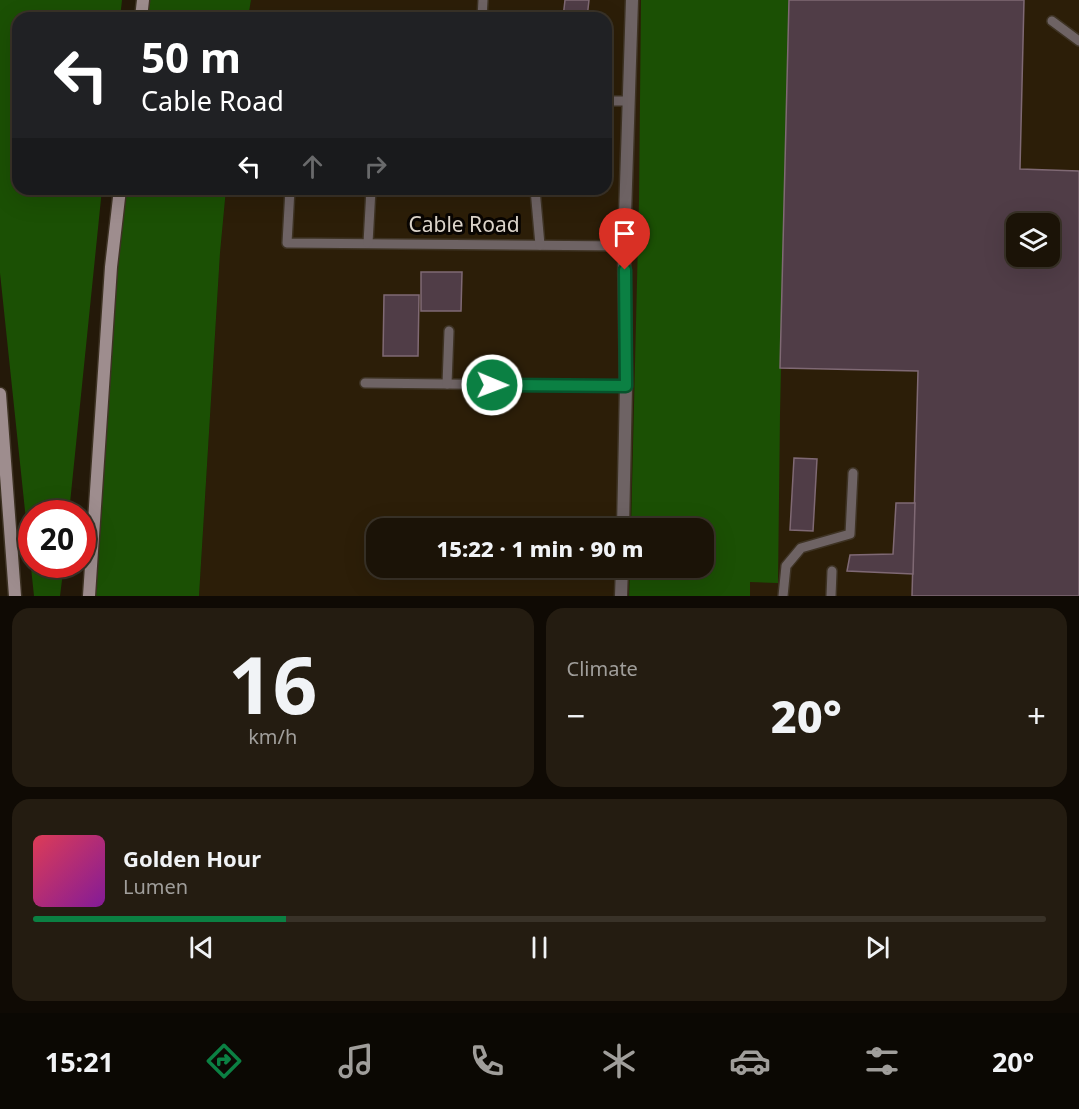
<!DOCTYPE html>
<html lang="en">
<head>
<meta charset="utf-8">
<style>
	:root { --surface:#1b1307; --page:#241c11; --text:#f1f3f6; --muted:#a09e9b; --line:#393228; --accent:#0b8043 }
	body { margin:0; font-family:"Noto Sans",sans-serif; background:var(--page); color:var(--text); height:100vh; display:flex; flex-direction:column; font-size:22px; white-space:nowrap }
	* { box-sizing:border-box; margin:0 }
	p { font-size:20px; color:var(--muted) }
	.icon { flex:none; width:33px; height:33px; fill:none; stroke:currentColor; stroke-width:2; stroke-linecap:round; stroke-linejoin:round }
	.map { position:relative; height:596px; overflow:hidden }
	.side { display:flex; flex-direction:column; gap:12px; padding:12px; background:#0f0a04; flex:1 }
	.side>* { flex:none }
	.guide { position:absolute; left:12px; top:12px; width:600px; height:183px; border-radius:18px; box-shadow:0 6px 24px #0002,0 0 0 2px var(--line); background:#202124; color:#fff; overflow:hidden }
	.buttons { position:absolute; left:1006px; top:213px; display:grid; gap:12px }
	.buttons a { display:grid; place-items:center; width:54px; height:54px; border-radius:12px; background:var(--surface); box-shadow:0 6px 24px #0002,0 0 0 2px var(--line); font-size:30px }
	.speed { position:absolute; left:18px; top:500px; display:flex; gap:12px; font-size:30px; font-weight:700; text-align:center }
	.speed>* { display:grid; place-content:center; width:78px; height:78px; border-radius:50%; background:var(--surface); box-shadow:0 6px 24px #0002,0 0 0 2px var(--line); line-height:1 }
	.speed .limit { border:9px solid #d22; background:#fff; color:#111 }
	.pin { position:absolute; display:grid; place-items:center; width:51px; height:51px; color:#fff; margin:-62px -26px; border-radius:50% 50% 50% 0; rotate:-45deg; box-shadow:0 0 6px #0007 }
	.pin .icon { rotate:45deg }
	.me { position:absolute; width:66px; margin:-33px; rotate:91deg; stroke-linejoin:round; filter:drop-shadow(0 0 4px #0008) }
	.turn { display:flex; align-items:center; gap:21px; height:126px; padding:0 30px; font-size:27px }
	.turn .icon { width:78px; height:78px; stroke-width:2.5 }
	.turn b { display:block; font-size:42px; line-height:51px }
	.lanes { display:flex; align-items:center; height:57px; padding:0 30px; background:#0003; justify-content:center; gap:30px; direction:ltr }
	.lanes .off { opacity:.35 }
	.big { font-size:45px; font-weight:800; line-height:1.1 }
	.side .card { flex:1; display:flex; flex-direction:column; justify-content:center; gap:9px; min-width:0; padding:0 21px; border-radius:18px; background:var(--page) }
	.side .dial { align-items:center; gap:0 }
	.dial b { font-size:78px; line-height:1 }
	.song { display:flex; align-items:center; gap:18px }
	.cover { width:72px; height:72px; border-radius:9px; background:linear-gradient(135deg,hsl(350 70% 55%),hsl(290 70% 35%)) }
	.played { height:6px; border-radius:3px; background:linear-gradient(90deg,var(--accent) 25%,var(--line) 25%) }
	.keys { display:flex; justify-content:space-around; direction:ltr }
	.heat { display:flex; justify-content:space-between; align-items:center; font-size:33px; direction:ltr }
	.side .tiles { flex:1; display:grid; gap:12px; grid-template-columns:1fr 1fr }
	.card:last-child { grid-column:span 2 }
	.trip { position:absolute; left:366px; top:518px; width:348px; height:60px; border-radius:18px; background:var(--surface); box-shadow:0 6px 24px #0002,0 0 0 2px var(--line); font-weight:800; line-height:60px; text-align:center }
	.menu { display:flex; height:96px; justify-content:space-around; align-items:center; background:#0b0803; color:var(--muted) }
	.menu .icon { width:42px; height:42px }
	.menu .active { color:var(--accent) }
	.menu b { font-size:27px; color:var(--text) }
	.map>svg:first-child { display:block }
	.built { fill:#2c1e08; fill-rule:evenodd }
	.green { fill:#1b5004 }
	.building { fill:#503d47; stroke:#7f6974; stroke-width:1.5; fill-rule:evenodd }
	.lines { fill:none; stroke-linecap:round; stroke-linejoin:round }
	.service-casing { stroke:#3e3324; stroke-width:12 }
	.minor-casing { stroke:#3e3324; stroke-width:15 }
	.secondary-casing { stroke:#3e3324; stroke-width:15 }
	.service { stroke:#6e6364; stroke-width:9 }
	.minor { stroke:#6e6364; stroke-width:12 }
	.secondary { stroke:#9e8d8e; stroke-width:12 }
	.route-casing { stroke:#07532c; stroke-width:15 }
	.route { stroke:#0b8043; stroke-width:10 }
	.labels { text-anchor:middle; stroke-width:6; stroke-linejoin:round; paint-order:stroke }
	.street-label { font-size:21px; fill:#dcd4ca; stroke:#090502 }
</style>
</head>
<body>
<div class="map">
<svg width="1079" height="596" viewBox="0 0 1079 596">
	<rect width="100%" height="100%" fill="#241909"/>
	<path class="built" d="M251 0H1079V596H199L220 253 226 189H606V18H248ZM1017 224H1050V256H1017ZM376 528H704V567H376Z"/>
	<g class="green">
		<path d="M0 0H122L120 18H18V189H102L69 513H32V564H64L60 596H34L0 273Z"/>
		<path d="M143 0H251L248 18H141Z"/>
		<path d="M641 0H789L780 414 778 583 750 582V596H629L630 567H704V528H631L639 200Z"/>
		<path d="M120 189H226L220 253 199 596H89Z"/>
	</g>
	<g class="building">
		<path d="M565 0H589L587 18H563Z"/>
		<path d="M789 0H1024L1020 169 1079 171V596H912L918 371 780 368ZM1017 224H1050V256H1017Z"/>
		<path d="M421 272H462L461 311H421Z"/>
		<path d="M384 295H419L418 356H383Z"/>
		<path d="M794 458 817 459 813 531 790 530Z"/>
		<path d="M896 503H915L913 574 847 571 850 555 893 554Z"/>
	</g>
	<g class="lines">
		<defs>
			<g id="service">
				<path d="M482 18 483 0"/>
				<path d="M1052 21 1079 41"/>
				<path d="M606 101H629"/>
				<path d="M290 189 287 243 624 246"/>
				<path d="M535 189 540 245"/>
				<path d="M368 243 371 189"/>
				<path d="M365 383 626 386"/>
				<path d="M447 384 449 331"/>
				<path d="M783 596 786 566 801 548 850 534 853 473"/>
				<path d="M831 596 832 571"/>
			</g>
			<g id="minor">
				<path d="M623 528 626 386 624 246 632 0"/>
				<path d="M621 596 622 567"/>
			</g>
			<g id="secondary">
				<path d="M141 18 143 0"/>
				<path d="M0 394 15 596"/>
				<path d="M89 596 111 267 120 189"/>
			</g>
		</defs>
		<use href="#service" class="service-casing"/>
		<use href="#minor" class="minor-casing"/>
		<use href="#secondary" class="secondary-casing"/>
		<use href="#service" class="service"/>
		<use href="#minor" class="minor"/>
		<use href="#secondary" class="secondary"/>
	</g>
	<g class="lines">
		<defs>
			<path id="route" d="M492 385 626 386 625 270"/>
		</defs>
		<use href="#route" class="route-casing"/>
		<use href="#route" class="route"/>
	</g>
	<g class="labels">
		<g class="street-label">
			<text x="464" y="232">Cable Road</text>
		</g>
	</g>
</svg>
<div class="buttons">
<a><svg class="icon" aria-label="layers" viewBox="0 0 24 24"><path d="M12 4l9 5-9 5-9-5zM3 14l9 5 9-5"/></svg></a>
</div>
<div class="speed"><div class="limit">20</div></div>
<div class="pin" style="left:625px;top:270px;background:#d93025"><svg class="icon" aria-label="arrive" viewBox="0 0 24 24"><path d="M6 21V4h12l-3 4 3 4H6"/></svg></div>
<svg class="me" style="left:492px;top:385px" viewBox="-20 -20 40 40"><circle r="17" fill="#0b8043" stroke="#fff" stroke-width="3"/><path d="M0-11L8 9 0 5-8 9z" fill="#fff"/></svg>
<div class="trip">15:22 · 1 min · 90 m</div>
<div class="guide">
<div class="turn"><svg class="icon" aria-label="left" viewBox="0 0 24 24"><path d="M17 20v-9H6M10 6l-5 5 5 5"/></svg><div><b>50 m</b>Cable Road</div></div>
<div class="lanes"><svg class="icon" aria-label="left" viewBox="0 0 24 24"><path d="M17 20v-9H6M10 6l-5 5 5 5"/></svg><svg class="icon off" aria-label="ahead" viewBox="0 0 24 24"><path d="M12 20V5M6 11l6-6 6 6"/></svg><svg class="icon off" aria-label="right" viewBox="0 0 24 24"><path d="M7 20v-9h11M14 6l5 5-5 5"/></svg></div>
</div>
</div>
<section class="side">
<div class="tiles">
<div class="card dial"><b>16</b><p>km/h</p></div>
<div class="card"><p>Climate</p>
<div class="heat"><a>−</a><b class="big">20°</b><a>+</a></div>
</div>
<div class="card">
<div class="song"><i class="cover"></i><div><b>Golden Hour</b><p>Lumen</p></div></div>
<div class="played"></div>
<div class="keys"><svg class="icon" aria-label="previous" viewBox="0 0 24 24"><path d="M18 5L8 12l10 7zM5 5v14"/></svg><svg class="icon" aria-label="pause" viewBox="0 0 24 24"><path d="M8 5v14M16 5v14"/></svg><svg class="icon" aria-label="next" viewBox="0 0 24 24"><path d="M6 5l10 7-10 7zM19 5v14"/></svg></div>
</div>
</div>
</section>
<nav class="menu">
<b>15:21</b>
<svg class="icon active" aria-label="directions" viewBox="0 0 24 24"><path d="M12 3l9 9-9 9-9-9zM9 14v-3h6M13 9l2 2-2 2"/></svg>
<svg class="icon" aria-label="music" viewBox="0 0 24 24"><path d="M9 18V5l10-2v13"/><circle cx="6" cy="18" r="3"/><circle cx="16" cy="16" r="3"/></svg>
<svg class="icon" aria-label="phone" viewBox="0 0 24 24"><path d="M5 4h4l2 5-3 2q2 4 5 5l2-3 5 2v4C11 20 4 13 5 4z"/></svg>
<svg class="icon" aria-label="climate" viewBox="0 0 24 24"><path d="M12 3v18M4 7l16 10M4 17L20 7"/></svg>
<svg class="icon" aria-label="car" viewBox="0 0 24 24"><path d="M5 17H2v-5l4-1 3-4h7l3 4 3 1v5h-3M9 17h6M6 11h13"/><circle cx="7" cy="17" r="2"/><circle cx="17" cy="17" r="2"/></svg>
<svg class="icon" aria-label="filters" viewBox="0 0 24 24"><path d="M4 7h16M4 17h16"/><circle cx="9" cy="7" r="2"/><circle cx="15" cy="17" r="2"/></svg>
<b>20°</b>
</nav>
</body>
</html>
